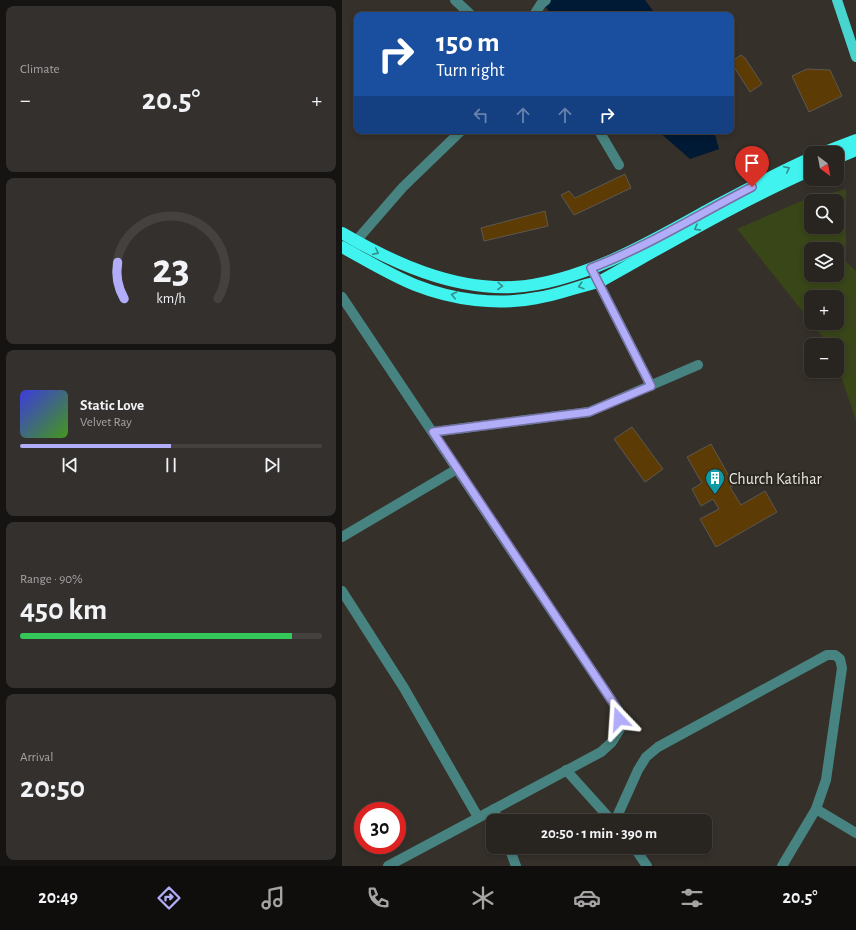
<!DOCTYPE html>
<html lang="en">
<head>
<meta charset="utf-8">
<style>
	:root { --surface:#282420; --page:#34302d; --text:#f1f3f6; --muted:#a5a4a5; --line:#44413e; --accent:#b2adf9 }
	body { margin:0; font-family:"Alegreya Sans",sans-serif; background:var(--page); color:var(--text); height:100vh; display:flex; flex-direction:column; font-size:15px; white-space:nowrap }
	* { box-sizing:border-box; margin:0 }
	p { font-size:13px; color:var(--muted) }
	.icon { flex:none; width:22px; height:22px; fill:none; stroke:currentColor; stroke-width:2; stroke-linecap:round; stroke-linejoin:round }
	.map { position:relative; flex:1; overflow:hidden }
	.side { display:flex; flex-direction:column; gap:6px; padding:6px; background:#161412; width:342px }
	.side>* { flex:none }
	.banner { position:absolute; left:12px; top:12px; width:380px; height:122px; border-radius:8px; box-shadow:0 2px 6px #0003,0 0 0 1px var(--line); background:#1a4fa0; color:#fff; overflow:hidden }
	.needle { width:26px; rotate:148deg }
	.controls { position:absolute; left:462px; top:146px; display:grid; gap:8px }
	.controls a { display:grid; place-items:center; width:40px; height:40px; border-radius:8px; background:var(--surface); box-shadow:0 2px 6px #0003,0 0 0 1px var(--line); font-size:20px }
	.speed { position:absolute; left:12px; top:802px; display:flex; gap:8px; font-size:20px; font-weight:700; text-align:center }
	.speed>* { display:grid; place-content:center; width:52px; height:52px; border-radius:50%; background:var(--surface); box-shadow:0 2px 6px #0003,0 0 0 1px var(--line); line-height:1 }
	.speed .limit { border:6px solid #d22; background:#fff; color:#111 }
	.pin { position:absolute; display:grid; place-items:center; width:34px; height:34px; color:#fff; margin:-41px -17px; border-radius:50% 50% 50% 0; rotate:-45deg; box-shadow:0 0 4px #0007 }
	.pin .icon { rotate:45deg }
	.me { position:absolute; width:44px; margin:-22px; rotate:340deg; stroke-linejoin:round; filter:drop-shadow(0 0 3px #0008) }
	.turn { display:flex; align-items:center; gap:14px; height:84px; padding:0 16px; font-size:18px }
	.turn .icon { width:52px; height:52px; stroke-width:2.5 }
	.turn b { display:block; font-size:28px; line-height:34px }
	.lanes { display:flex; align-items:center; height:38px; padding:0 16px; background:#0003; justify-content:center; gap:20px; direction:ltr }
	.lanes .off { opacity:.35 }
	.big { font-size:30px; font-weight:600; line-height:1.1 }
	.side .tile { flex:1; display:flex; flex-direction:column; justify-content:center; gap:6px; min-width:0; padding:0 14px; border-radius:8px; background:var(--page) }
	.side .dial { align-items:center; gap:0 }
	.dial svg { height:104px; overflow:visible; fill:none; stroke:var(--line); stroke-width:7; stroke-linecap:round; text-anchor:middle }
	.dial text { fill:var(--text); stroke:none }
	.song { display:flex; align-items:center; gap:12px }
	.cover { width:48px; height:48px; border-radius:6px; background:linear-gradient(135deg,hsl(240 70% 55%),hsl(100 70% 35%)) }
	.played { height:4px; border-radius:2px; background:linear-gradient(90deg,var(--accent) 50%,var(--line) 50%) }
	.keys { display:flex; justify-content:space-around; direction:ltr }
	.heat { display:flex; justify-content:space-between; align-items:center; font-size:22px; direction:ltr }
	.charge { height:6px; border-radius:3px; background:linear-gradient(90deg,#34c759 90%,var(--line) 0) }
	.trip { position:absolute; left:144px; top:814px; width:226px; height:40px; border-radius:8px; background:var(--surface); box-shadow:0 2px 6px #0003,0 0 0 1px var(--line); font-weight:600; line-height:40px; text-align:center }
	.dock { display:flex; height:64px; justify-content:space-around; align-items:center; background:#100e0d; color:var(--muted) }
	.dock .icon { width:28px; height:28px }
	.dock .selected { color:var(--accent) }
	.dock b { font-size:18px; color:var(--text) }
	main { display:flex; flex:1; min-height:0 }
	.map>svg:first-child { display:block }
	.green { fill:#394618; fill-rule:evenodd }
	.water { fill:#001934 }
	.building { fill:#5c3b05; stroke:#5d5851 }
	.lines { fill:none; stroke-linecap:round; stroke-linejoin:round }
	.minor { stroke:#478380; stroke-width:10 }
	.major { stroke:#48d4cf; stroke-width:10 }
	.highway { stroke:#40f3ef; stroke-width:12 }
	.oneway { stroke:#368d88 }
	.route-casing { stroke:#7470a2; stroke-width:10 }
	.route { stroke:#b2adf9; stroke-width:7 }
	.labels { text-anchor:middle; stroke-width:4; stroke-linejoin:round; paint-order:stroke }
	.poi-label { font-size:16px; fill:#eae7e3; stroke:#2b2721; text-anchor:start }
</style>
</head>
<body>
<main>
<section class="side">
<div class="tile"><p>Climate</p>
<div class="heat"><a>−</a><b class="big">20.5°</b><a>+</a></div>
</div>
<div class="tile dial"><svg viewBox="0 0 100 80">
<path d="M14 69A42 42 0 1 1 86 69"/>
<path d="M14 69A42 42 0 0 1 9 41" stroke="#b2adf9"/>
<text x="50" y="56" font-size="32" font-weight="700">23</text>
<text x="50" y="72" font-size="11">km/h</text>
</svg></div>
<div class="tile">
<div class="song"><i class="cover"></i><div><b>Static Love</b><p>Velvet Ray</p></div></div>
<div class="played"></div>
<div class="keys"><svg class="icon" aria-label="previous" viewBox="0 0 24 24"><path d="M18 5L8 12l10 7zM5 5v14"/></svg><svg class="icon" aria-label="pause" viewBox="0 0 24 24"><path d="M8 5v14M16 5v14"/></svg><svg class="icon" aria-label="next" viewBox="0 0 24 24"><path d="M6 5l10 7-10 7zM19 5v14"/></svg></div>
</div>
<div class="tile"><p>Range · 90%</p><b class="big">450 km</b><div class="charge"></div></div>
<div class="tile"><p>Arrival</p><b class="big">20:50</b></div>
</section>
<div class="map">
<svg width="514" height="866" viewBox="0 0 514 866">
	<rect width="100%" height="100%" fill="#35302a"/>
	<path class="green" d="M504 189V262L514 271V421L495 364V345H487L470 323H495V297H469V322L395 229 457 202ZM469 201H495V227H469ZM469 249H495V275H469Z"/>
	<g class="water">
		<path d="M198 0H303L314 15H210Z"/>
		<path d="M316 131H372L377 149 348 159Z"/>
	</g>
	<g class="building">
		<path d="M399 55 403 58 420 84 408 92 389 62Z"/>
		<path d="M465 69 488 70 500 96 467 112 450 76Z"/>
		<path d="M283 174 289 188 232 215 219 195 227 191 233 198Z"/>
		<path d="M203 211 206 226 142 241 139 228Z"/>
		<path d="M290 427 321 469 303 482 272 439Z"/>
		<path d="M369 444 392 485 388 487 399 505 423 491 435 512 374 547 358 519 377 509 371 499 359 506 350 489 360 483 345 457Z"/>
	</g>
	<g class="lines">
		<g class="minor">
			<path d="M113 0 129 15"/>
			<path d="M192 15 199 4 204 0"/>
			<path d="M257 131 277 165"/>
			<path d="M14 241 61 187 119 131"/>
			<path d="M249 268 309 386"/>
			<path d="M0 297 276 710 278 729 270 742 259 752 46 866"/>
			<path d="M91 432 247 412 356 365"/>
			<path d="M0 537 115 469"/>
			<path d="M0 591 62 688 136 817"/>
			<path d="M224 770 270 821"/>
			<path d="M152 809 156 821"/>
			<path d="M474 809 514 833"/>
			<path d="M273 821 296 770 304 757 316 747 485 655H493L498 659 500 668 484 780 474 809 440 866"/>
			<path d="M167 847 174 866"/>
			<path d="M292 847 305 866"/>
		</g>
		<path class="major" d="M495 0 514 57"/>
		<g class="highway">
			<path d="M480 153 514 140"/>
			<path d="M495 158 514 150"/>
			<path d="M0 233C51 263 111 290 171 287 237 283 307 243 364 211 398 193 433 174 469 158"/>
			<path d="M0 247C24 260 48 275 73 285 111 300 155 306 195 298 217 295 236 286 257 282 327 243 396 202 469 170"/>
		</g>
	</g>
	<defs><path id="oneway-chevron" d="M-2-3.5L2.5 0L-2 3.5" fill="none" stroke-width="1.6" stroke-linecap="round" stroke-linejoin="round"/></defs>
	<g class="oneway">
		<use href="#oneway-chevron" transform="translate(445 169) rotate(-26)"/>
		<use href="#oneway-chevron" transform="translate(355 228) rotate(151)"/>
		<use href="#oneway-chevron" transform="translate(34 252) rotate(26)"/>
		<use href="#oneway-chevron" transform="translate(158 286) rotate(2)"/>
		<use href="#oneway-chevron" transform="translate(239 286) rotate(163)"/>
		<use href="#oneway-chevron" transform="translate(112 295) rotate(-168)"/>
	</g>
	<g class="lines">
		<defs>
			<path id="route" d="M277 719 276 710 91 432 247 412 309 386 249 268C305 247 357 214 410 187"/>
		</defs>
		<use href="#route" class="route-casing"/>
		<use href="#route" class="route"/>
	</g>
	<defs>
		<symbol id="building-pin" viewBox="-11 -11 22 30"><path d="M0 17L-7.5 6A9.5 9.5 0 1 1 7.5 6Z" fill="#0f9aa8" stroke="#2b2721"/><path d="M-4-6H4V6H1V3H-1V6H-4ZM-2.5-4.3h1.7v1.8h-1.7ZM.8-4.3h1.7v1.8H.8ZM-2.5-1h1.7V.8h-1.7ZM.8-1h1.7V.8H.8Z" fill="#fff"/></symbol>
	</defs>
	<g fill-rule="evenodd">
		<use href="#building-pin" x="362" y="467" width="22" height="30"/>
	</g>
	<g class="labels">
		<g class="poi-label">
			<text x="387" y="484">Church Katihar</text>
		</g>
	</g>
</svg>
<div class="controls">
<a><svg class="needle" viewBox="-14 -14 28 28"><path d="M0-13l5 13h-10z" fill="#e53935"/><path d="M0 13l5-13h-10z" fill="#a5a4a5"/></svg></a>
<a><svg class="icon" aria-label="search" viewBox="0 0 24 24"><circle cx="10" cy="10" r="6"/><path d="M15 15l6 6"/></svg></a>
<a><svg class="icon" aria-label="layers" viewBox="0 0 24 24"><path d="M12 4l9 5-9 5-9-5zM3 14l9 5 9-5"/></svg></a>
<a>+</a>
<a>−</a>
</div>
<div class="speed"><div class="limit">30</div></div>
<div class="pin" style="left:410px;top:187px;background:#d93025"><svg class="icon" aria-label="arrive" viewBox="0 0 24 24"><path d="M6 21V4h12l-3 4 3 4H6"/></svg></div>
<svg class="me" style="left:277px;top:719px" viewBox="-20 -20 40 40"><path d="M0-17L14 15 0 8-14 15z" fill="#b2adf9" stroke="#fff" stroke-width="4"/></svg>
<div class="trip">20:50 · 1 min · 390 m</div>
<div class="banner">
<div class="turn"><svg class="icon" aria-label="right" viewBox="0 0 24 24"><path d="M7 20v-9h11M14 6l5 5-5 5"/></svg><div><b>150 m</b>Turn right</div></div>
<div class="lanes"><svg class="icon off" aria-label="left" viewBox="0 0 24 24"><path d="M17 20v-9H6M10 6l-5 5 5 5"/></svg><svg class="icon off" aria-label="ahead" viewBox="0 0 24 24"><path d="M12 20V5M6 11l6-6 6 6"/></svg><svg class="icon off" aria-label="ahead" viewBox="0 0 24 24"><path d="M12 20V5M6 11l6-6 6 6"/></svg><svg class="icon" aria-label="right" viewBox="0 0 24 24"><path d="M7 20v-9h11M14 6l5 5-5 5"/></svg></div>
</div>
</div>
</main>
<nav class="dock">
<b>20:49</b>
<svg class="icon selected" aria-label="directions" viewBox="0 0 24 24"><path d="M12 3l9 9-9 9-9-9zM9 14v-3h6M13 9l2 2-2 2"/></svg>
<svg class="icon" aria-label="music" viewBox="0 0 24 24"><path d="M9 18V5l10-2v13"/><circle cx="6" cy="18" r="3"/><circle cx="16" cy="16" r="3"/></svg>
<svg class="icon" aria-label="phone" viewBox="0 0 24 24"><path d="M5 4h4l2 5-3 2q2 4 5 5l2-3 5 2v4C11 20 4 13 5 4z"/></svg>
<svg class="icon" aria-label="climate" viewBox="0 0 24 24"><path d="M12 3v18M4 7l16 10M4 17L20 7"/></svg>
<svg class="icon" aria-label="car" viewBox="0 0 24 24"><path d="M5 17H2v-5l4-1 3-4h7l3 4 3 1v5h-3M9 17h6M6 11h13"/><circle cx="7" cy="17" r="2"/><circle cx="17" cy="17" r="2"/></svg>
<svg class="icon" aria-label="filters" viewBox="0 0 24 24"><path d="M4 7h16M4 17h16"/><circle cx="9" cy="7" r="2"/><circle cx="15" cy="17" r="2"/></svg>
<b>20.5°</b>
</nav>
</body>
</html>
